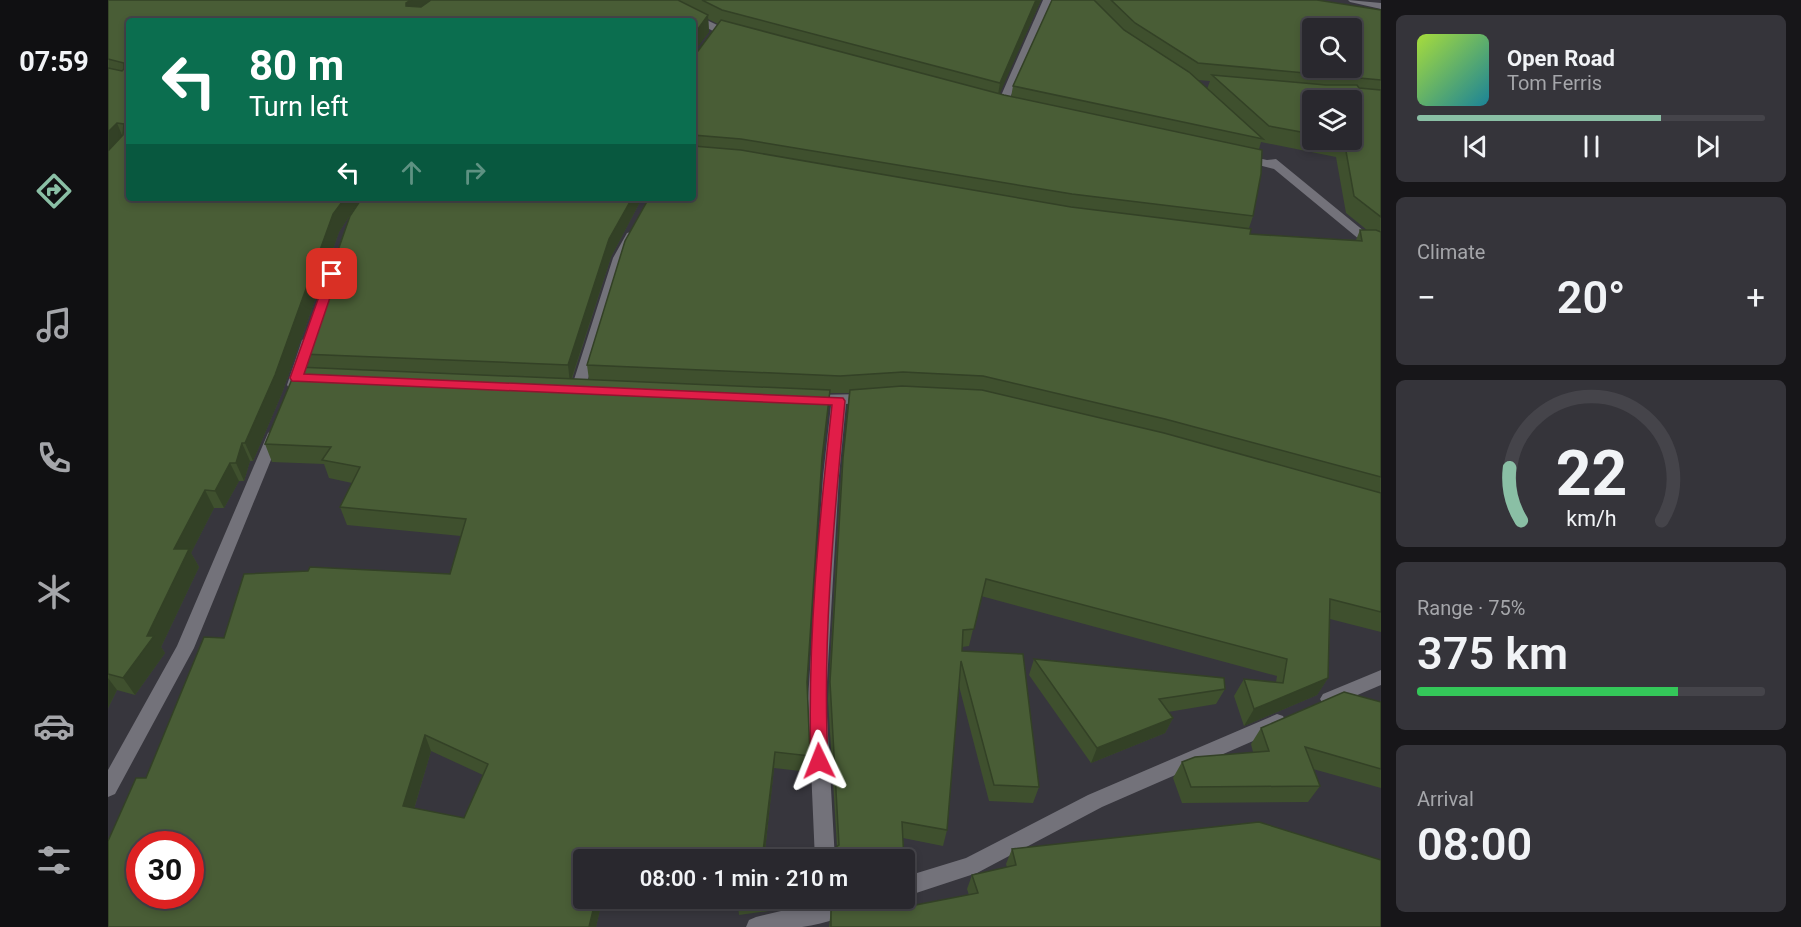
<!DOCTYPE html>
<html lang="en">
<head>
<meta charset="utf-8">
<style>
	:root { --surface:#29282e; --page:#35343a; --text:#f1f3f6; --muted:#a5a6aa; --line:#45444a; --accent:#8abfa5 }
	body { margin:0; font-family:Roboto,sans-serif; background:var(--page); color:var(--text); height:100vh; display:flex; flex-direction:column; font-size:22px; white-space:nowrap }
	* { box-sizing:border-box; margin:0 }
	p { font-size:20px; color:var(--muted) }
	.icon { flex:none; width:33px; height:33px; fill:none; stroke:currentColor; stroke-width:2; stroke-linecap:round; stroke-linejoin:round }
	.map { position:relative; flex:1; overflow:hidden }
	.side { display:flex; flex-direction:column; gap:15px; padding:15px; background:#171619; width:420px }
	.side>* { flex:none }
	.banner { position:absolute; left:18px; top:18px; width:570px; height:183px; border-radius:6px; box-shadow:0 3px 9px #0003,0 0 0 2px var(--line); background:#0b6e4f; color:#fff; overflow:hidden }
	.tools { position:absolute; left:1194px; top:18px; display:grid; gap:12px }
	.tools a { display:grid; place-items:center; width:60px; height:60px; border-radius:6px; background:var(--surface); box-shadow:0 3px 9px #0003,0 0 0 2px var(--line); font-size:30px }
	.speed { position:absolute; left:18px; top:831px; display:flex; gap:12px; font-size:30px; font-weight:700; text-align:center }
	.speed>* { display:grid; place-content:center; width:78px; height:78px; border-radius:50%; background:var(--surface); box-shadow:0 3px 9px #0003,0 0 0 2px var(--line); line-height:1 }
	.speed .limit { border:9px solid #d22; background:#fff; color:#111 }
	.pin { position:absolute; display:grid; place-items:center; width:51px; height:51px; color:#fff; margin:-26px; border-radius:12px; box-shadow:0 3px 9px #0006 }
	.me { position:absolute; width:66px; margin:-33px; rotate:358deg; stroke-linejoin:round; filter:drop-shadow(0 0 4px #0008) }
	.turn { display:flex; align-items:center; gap:21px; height:126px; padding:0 24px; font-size:27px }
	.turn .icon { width:78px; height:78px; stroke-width:2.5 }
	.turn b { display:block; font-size:42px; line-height:51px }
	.lanes { display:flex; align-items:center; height:57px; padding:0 24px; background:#0003; justify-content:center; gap:30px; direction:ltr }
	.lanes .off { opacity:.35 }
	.big { font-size:45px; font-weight:600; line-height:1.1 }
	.side .tile { flex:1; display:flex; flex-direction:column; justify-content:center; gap:9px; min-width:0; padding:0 21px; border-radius:9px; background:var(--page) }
	.side .dial { align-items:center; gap:0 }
	.dial svg { height:156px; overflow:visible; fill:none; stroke:var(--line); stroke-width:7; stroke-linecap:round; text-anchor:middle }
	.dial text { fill:var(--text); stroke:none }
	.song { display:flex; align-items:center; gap:18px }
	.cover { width:72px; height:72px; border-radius:9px; background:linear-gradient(135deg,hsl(80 70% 55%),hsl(190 70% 35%)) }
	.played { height:6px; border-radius:3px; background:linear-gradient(90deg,var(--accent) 70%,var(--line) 70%) }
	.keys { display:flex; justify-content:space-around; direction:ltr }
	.heat { display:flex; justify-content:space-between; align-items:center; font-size:33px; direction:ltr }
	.charge { height:9px; border-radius:4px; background:linear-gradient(90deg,#34c759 75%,var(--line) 0) }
	.trip { position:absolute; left:465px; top:849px; width:342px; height:60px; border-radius:6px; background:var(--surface); box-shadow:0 3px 9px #0003,0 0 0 2px var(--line); font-weight:600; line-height:60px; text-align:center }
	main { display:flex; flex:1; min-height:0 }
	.tabs { display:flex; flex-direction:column; width:108px; justify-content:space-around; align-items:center; background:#101012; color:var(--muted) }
	.tabs .icon { width:42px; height:42px }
	.tabs .on { color:var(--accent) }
	.tabs b { font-size:27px; color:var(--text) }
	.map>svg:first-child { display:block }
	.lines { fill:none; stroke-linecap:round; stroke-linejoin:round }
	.street { fill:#73727a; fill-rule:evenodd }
	.wall { fill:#3f502e; fill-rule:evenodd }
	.shaded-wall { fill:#334126 }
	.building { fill:#495d36; stroke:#334126; stroke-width:1.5; fill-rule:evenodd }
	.route { fill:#e11d48; stroke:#92132f; stroke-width:1.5 }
</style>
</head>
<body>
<main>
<nav class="tabs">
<b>07:59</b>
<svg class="icon on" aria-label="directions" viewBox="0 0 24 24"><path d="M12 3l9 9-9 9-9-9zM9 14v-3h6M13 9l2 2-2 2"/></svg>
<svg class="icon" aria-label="music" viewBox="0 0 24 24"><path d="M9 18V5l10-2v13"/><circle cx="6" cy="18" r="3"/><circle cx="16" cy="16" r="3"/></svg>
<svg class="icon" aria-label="phone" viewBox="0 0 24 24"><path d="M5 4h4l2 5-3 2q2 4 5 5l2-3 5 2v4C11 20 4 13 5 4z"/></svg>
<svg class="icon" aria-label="climate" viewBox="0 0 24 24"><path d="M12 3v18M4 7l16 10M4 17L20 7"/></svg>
<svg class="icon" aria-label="car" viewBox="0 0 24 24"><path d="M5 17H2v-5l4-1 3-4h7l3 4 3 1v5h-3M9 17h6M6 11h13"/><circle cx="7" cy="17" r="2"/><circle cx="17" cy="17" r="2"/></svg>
<svg class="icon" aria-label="filters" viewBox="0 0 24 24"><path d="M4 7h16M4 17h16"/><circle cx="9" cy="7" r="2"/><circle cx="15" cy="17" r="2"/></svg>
</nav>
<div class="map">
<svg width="1273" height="927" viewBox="0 0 1273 927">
	<rect width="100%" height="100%" fill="#37363d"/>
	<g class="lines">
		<g class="street">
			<path d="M545 0H557L630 35 625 38 607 32Z"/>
			<path d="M935 0H945L898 107 893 110 889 109 888 107Z"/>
			<path d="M1240 0 1273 3V9L1242 2Z"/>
			<path d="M1135 155 1159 160 1168 159 1273 245V255L1269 254 1166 169 1131 160V156Z"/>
			<path d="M523 232 529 236 517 258 477 389 475 392H465L463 389 505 258 519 233Z"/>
			<path d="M201 336 208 340 193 385 186 390 181 388 179 385 194 340Z"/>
			<path d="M761 394 766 396 768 399 766 402 738 404 731 476 718 699 727 860H707L700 699 715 476 723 405H701L694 400 701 395Z"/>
			<path d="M167 428 174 433 86 648 7 794 0 797V770L69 646 160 433Z"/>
			<path d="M1273 670V685L1221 707 1215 704 1212 699 1215 694Z"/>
			<path d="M1169 714 1175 716 1178 722 1175 728 994 807 869 873 796 897V877L858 858 980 795Z"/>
			<path d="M728 898H769L766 905C744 914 718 924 694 927 676 927 656 927 638 927L641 920 648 917Z"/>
		</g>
	</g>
	<g class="wall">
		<path d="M0 0H933L891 94 903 97 905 86 944 0H1209L1273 10V632L1222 619 1220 678 1209 695 1136 726 1126 696 1136 679 1168 682 1169 676 873 596 861 646 854 647V651L915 654 931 787 925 803 881 801 851 686 839 830 835 846 795 838 796 860H668L728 851 729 847 720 699 733 476 741 393H722L713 475 699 682 702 756 701 772 666 768 656 860H476V898H716L668 910 631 915 630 906 494 901 488 927H0V841L28 778H38L96 637 116 638 136 574 200 571 202 567 342 574 353 536 239 525 232 507 244 483 221 478 216 464 164 462 157 444 189 367 199 368 194 354 242 216 254 198H534L503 257 464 379 481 380 479 365 517 241 541 198H585V21H21V198H253L231 232 174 393 145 461H142L136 481H131L116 508H106L83 553 91 567 53 647 57 653 27 695 9 690 0 708ZM600 19 610 24 590 51H586L601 32ZM1204 28H1244V68H1204ZM1090 80 1102 81 1099 89ZM1204 100H1244V140H1204ZM1153 142 1228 157 1238 213 1259 230H1252L1248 240 1142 234 1143 229 1141 228 1145 216 1153 174 1154 150 1151 149ZM323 751 375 775 356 818 306 809ZM32 844H82V896H32Z"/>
		<path d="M926 659 1117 689 1108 704 1060 712 1065 718 1057 733 983 763 921 675Z"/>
		<path d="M1273 702V788L1205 769 1212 786 1200 802 1074 803 1065 778 1074 762 1145 752 1143 744 1153 728Z"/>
		<path d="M904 849 1273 927H721L723 909 797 882 802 906 861 895 859 889 864 875 899 867 898 864Z"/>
	</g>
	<g class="shaded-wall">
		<path d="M303 0H331L302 19 298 6V3Z"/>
		<path d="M928 0H933L889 100 892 83Z"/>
		<path d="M600 15 601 32 585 53V36Z"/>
		<path d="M9 123 16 140 0 157V132Z"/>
		<path d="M237 198H253L231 232 174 393 145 461 137 443 225 214Z"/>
		<path d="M524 198H534L503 257 462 383 460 365 501 239Z"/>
		<path d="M722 390 720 408 713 476 714 458Z"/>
		<path d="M134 443 142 461 136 481 128 463Z"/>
		<path d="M122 463 131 481 116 508 107 491Z"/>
		<path d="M97 490 106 508 83 553 91 567 53 647 57 653 27 695 15 678 39 636 66 549Z"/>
		<path d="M0 678 9 690 0 708Z"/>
		<path d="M1220 678 1209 695 1136 726 1146 709Z"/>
		<path d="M1065 718 1057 733 983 763 989 748Z"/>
		<path d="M317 735 323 751 302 822 295 806Z"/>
		<path d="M667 752 666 768 656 860H654Z"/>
		<path d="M488 898H494V901L488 927H481Z"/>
		<path d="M669 898H716L668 910Z"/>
	</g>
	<g class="building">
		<path d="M0 0H303L298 3V6L313 7 323 0H570L600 15 585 36V21H21V198H237L225 214 167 375 137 443H134L128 463H122L107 491 97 490 66 549H81L39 636H46L15 678 0 674V151L15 135 16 124 9 123 0 132V68L14 71 16 69V63L0 59Z"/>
		<path d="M594 0H928L892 83 614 10Z"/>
		<path d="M944 0H986L1016 30 1081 72 1155 139 905 86Z"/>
		<path d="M1003 0H1209L1273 10V80L1090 63 1027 23ZM1204 28H1244V68H1204Z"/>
		<path d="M613 20 896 95 1154 150 1153 174 1145 216 964 194 633 139 585 135V52L590 51Z"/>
		<path d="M1104 75 1218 85H1249L1251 88 1273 90V217L1246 196 1236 140H1244V100H1204V134L1161 126Z"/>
		<path d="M585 146 633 150 963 207 1143 229 1142 234 1254 241 1252 230H1268L1273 232V477L1057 419 875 376 795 372 732 376 479 365 517 241 541 198H585Z"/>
		<path d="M254 198H524L501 239 460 365 194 354 242 216Z"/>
		<path d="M189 367 722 390 714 458 699 682 702 756 667 752 654 860H476V898H488L481 927H0V841L28 778H38L96 637 116 638 136 574 200 571 202 567 342 574 358 519 232 507 252 467 214 460 223 447 157 444ZM317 735 380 764 356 818 295 806ZM32 844H82V896H32Z"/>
		<path d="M794 386 874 390 1056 433 1273 493V612L1222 599 1220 678 1146 709 1136 679 1175 683 1179 659 878 579 866 629 855 630 854 651 915 654 931 787 886 785 853 661 839 830 794 822 796 860H668L728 851V847L731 845 722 682 735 458 742 390Z"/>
		<path d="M926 659 1116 678 1117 689 1051 699 1065 718 989 748Z"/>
		<path d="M1236 692 1273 702V769L1197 747 1212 786 1083 787 1074 762 1087 757 1161 751 1153 728Z"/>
		<path d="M1151 822 1273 860V927H723V909L753 898H796V868L797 882 800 884 802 906 870 893 864 875 908 865 904 849Z"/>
		<path d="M631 898H646L631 901Z"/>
	</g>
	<path class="route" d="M224 270 230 274 196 374 735 398 737 401C726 520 714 641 720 761L717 766 711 768 705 766 703 761C699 643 711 523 724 405L184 381 182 378 219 274Z"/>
</svg>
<div class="tools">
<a><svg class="icon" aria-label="search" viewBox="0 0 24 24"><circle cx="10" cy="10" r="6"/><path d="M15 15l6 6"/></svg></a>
<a><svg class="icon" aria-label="layers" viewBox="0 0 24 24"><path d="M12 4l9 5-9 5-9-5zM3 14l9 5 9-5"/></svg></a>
</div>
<div class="speed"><div class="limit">30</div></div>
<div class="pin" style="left:224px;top:274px;background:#d93025"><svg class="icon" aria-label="arrive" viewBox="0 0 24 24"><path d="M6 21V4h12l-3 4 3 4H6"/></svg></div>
<svg class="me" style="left:711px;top:761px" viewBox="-20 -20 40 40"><path d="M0-17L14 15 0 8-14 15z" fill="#e11d48" stroke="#fff" stroke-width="4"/></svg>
<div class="trip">08:00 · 1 min · 210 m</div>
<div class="banner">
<div class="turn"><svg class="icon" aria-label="left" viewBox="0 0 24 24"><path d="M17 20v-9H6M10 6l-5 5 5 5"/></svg><div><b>80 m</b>Turn left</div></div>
<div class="lanes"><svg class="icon" aria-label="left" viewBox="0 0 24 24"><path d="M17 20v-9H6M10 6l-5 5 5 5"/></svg><svg class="icon off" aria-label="ahead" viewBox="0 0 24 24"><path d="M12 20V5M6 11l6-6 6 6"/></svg><svg class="icon off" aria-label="right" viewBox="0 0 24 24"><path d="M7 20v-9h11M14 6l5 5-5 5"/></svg></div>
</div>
</div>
<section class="side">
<div class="tile">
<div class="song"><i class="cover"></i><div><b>Open Road</b><p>Tom Ferris</p></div></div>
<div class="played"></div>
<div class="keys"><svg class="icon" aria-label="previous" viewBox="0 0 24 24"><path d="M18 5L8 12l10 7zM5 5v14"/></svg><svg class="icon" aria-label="pause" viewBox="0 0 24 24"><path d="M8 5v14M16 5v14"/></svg><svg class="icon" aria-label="next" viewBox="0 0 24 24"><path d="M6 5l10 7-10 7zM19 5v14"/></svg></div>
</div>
<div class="tile"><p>Climate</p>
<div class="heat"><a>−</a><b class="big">20°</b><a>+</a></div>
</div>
<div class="tile dial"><svg viewBox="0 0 100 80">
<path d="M14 69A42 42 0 1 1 86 69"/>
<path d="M14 69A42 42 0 0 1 8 42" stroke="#8abfa5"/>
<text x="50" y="56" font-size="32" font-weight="700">22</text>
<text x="50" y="72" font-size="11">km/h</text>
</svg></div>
<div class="tile"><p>Range · 75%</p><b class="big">375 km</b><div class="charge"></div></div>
<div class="tile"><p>Arrival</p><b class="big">08:00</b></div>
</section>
</main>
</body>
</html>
